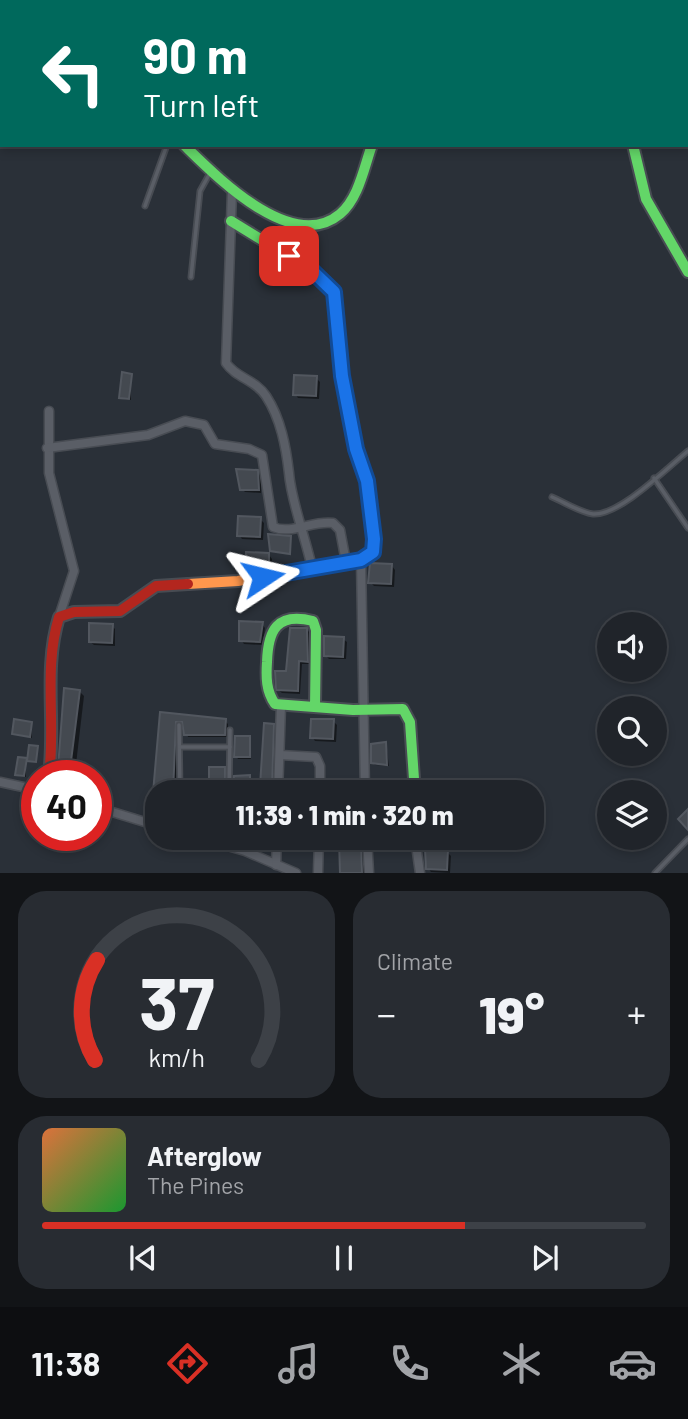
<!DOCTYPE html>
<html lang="en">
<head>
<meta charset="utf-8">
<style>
	:root { --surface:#20242a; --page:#282c32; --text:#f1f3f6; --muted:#a2a4a8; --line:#3d4147; --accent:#d93025 }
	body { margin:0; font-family:Barlow,sans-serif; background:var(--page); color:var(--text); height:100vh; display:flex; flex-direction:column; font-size:26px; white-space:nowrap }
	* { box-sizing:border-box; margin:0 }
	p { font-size:23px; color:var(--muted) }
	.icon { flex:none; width:38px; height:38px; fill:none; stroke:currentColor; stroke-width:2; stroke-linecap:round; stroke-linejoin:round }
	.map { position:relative; height:873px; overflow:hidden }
	.drawer { display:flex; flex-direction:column; gap:18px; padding:18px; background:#121417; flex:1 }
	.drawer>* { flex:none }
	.banner { position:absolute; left:0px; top:0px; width:690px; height:147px; box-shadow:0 4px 10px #0003,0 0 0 2px var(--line); background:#00695c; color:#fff; overflow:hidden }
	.controls { position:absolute; left:597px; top:612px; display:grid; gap:14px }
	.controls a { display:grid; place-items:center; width:70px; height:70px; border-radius:50%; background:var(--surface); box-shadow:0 4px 10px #0003,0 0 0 2px var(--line); font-size:35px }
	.speed { position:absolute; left:21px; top:760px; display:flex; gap:14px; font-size:35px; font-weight:700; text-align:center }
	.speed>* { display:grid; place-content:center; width:91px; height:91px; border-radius:50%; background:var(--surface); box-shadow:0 4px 10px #0003,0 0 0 2px var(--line); line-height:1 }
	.speed .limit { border:10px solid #d22; background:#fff; color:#111 }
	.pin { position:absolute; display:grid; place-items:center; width:60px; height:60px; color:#fff; margin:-30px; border-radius:14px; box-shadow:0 4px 10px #0006 }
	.me { position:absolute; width:77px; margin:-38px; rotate:80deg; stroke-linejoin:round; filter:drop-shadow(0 0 5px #0008) }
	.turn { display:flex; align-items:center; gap:24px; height:147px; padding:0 28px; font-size:32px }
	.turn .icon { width:91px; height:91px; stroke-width:2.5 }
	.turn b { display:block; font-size:49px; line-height:60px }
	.big { font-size:52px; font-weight:800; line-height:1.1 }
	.drawer .widget { flex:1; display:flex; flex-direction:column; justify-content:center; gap:10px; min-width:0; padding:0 24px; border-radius:28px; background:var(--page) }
	.drawer .dial { align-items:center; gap:0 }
	.dial svg { height:182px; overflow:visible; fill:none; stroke:var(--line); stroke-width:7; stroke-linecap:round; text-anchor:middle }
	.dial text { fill:var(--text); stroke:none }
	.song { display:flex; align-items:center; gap:21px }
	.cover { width:84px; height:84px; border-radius:10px; background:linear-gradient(135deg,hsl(20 70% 55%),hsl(130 70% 35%)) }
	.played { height:7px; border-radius:4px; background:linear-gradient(90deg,var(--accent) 70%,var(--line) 70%) }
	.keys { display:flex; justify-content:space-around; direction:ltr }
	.heat { display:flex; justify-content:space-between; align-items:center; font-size:38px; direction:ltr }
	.drawer .tiles { flex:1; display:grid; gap:18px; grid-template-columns:1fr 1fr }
	.widget:last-child { grid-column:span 2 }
	.trip { position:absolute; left:145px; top:780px; width:399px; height:70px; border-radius:28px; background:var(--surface); box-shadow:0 4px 10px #0003,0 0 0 2px var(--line); font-weight:800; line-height:70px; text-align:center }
	.tab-bar { display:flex; height:112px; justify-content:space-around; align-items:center; background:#0d0e11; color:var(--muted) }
	.tab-bar .icon { width:49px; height:49px }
	.tab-bar .selected { color:var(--accent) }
	.tab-bar b { font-size:32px; color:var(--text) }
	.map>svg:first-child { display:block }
	.shadow { fill:#0007 }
	.building { fill:#444950; stroke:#52575f; stroke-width:2 }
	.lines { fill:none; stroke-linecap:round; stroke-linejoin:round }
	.lane-casing { stroke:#484c53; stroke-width:7 }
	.street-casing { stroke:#484c53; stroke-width:11 }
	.fast-casing { stroke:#484c53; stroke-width:14 }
	.slow-casing { stroke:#484c53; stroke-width:14 }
	.jam-casing { stroke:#484c53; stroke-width:14 }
	.lane { stroke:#5a5e66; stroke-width:3.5 }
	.street { stroke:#5a5e66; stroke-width:8 }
	.fast { stroke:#63d668; stroke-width:10 }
	.slow { stroke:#ff974d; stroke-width:10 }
	.jam { stroke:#b3261e; stroke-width:10 }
	.route-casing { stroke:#114b97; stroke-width:18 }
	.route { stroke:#1a73e8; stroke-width:12 }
</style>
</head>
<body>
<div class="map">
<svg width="688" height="873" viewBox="0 0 688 873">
	<rect width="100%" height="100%" fill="#2a3038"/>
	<g class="shadow">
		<path d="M131 375V400L123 399 121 397Z"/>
		<path d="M316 378 320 382 319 399 298 398 295 394Z"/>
		<path d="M257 472 261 476V493L245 492 242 489Z"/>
		<path d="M260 519 264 523 263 540 242 539 239 535Z"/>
		<path d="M290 537 291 555 272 550Z"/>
		<path d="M269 555 272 559V571L251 574 247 571Z"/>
		<path d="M392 566 395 570 394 587 374 586 370 582Z"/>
		<path d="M262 624 265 628 263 645 244 644 241 640Z"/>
		<path d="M112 626 115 629V646L94 645 90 642Z"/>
		<path d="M306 629 310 633V664H302L300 694 282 693 278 690Z"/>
		<path d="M343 639 347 642 346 659H329L325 655Z"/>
		<path d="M79 691 84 696 75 773 65 772 60 767Z"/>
		<path d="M162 714 225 721 228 724V737H188L185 725 179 724 176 793H158V806L155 803Z"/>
		<path d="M333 721 337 725 336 742 315 741 312 737Z"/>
		<path d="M31 723 32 738 14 733Z"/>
		<path d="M273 725 272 793H255V782H262Z"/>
		<path d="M249 738 251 759H238L236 756Z"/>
		<path d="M386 744 389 766 375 765 373 763Z"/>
		<path d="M26 760V777L19 776 17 774Z"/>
		<path d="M224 769 226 790H213L211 788Z"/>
		<path d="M249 777 251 788 235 786Z"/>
		<path d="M408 840 411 851 396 849Z"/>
		<path d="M341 842 360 843 364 847 365 873H341Z"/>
		<path d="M447 852 451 856 450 873 431 872 428 868Z"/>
	</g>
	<g class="building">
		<path d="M122 372 132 374 129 399 119 398Z"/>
		<path d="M294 375 317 376 316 396 293 395Z"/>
		<path d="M236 469 258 470 259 490H240Z"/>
		<path d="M238 516 261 517 260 537 237 536Z"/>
		<path d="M268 534 291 536 290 554 270 551Z"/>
		<path d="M246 552 269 553V568L245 572Z"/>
		<path d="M370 563 392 564 391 584 368 583Z"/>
		<path d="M239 621 263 622 260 642 239 641Z"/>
		<path d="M89 623 113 624 112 643 89 642Z"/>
		<path d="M290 628H307L308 662 299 661 298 691 276 690 275 671H286Z"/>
		<path d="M324 636 344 637 343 657 324 656Z"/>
		<path d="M64 688 80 690 70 769 58 768Z"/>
		<path d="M160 712 226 719 225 735H184L182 722H176L173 793H153Z"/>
		<path d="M14 719 32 722 30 737 12 734Z"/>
		<path d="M311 719H334L333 739 310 738Z"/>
		<path d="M264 723 274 724 272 787 260 786Z"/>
		<path d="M235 736H250V757H234Z"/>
		<path d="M386 742 387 765 371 763V744Z"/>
		<path d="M29 745 38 746 36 762 27 761Z"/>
		<path d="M18 757 27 758 24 776 15 775Z"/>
		<rect x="209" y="767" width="16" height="22"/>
		<path d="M250 775V786H233L234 776Z"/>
		<path d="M688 809V830L678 819Z"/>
		<rect x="394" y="838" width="15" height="11"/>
		<path d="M339 840 361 841 362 873H340Z"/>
		<path d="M425 849 448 850 447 870 426 869Z"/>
	</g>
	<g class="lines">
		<defs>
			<g id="lane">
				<path d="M145 206 167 145"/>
				<path d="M191 277 200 191 210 173"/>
				<path d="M654 478 688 528"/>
				<path d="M552 497C564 502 579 512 593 514 619 516 667 468 688 451"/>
				<path d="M179 725 180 793"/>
				<path d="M180 747H230"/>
				<path d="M229 793 230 730"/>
				<path d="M655 873 688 839"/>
			</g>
			<g id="street">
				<path d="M496 0 498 2"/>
				<path d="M602 2V0"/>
				<path d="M232 192 226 363C236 378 256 380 266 396 281 419 286 447 289 473 291 501 306 539 312 568"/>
				<path d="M49 411V473L74 571 59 617"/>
				<path d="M47 448 148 435 185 421 204 425 215 444 249 449 262 455 273 527C291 535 313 520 333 523L340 530 346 562"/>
				<path d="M361 560 365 793"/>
				<path d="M280 755 316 757 320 766V793"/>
				<path d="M0 782 37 790"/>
				<path d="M278 793 281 705"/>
				<path d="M96 807 158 826"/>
				<path d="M200 838 245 851 296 873"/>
				<path d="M367 838 369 873"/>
				<path d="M415 838 420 873"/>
				<path d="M276 865 277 838"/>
				<path d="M318 873 319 838"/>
			</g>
			<g id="fast">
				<path d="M527 2 532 0"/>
				<path d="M184 145C217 177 292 254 340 214 359 198 364 167 372 145"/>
				<path d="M633 145 646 199 688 272"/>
				<path d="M231 221 311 270 334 292 341 363"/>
				<path d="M315 707 316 630 313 621C277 612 268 630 267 662 266 677 266 691 275 704L353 710 403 709 410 722 415 793"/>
			</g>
			<g id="slow">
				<path d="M26 0 28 2"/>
				<path d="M188 584 238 581 361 560 373 552 370 494 356 449 341 363"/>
			</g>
			<g id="jam">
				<path d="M586 0 588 2"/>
				<path d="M49 775C56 722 43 669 59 617L74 612 120 611 156 586 188 584"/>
			</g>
		</defs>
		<use href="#lane" class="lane-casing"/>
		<use href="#street" class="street-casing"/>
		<use href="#fast" class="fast-casing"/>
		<use href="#slow" class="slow-casing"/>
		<use href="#jam" class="jam-casing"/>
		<use href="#lane" class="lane"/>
		<use href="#street" class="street"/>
		<use href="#fast" class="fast"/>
		<use href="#slow" class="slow"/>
		<use href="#jam" class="jam"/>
	</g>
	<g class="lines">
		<defs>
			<path id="route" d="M263 577 361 560 373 552 374 539 367 481 356 449 342 376 334 292 305 264 289 256"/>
		</defs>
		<use href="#route" class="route-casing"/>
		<use href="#route" class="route"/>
	</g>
</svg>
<div class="controls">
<a><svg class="icon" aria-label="sound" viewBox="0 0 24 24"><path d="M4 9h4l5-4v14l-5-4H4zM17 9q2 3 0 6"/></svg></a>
<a><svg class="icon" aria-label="search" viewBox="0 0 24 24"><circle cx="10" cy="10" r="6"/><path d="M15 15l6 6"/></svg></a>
<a><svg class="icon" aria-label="layers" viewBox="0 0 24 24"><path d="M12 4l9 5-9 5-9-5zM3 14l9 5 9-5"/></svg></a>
</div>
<div class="speed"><div class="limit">40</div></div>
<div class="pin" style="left:289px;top:256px;background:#d93025"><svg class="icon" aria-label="arrive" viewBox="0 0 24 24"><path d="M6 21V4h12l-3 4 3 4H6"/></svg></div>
<svg class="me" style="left:263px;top:577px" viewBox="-20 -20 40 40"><path d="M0-17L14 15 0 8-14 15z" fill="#1a73e8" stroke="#fff" stroke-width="4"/></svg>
<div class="trip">11:39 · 1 min · 320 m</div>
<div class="banner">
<div class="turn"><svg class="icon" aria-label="left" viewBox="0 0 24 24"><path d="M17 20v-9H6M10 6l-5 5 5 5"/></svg><div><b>90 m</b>Turn left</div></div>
</div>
</div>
<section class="drawer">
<div class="tiles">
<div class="widget dial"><svg viewBox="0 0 100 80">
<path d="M14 69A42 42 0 1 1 86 69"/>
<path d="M14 69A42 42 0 0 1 15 25" stroke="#d93025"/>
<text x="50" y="56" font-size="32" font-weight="700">37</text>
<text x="50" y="72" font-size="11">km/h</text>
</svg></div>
<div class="widget"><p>Climate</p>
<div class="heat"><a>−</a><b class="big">19°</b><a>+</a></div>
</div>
<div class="widget">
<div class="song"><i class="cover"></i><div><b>Afterglow</b><p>The Pines</p></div></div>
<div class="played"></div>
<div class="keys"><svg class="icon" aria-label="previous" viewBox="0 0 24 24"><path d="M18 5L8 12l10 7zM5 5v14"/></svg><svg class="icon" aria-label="pause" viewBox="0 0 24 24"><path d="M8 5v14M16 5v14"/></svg><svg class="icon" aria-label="next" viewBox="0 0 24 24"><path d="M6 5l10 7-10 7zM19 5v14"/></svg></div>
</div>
</div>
</section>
<nav class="tab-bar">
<b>11:38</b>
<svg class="icon selected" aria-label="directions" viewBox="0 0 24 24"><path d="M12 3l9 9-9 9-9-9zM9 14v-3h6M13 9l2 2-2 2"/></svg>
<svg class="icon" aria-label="music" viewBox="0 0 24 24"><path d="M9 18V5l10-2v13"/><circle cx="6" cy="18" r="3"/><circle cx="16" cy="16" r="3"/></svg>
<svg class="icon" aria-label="phone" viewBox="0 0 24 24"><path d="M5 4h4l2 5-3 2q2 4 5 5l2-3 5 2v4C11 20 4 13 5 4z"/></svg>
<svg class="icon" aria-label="climate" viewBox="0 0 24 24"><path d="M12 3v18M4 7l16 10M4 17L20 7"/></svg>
<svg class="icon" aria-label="car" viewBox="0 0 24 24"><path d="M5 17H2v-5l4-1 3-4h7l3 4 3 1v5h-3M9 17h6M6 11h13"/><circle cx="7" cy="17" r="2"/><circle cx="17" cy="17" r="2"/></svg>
</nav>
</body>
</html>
